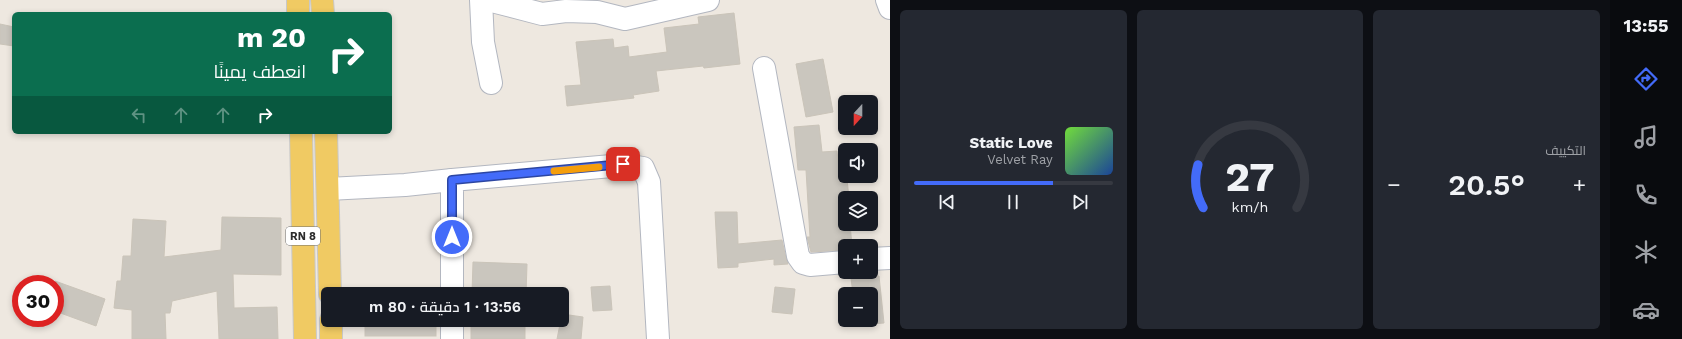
<!DOCTYPE html>
<html lang="ar">
<head>
<meta charset="utf-8">
<style>
	:root { --surface:#171b24; --page:#242831; --text:#f1f3f6; --muted:#9ea1a6; --line:#363941; --accent:#436bf9 }
	body { margin:0; font-family:"Work Sans",Cairo,sans-serif; background:var(--page); color:var(--text); direction:rtl; height:100vh; display:flex; flex-direction:column; font-size:15px; white-space:nowrap }
	* { box-sizing:border-box; margin:0 }
	p { font-size:13px; color:var(--muted) }
	.icon { flex:none; width:22px; height:22px; fill:none; stroke:currentColor; stroke-width:2; stroke-linecap:round; stroke-linejoin:round }
	.map { position:relative; flex:1; overflow:hidden; direction:ltr }
	.details { display:flex; flex-direction:column; gap:10px; padding:10px; background:#0d0f14; width:720px }
	.details>* { flex:none }
	.hud { position:absolute; left:12px; top:12px; width:380px; height:122px; border-radius:6px; box-shadow:0 2px 6px #0003; direction:rtl; background:#0b6e4f; color:#fff; overflow:hidden }
	.needle { width:26px; rotate:201deg }
	.tools { position:absolute; left:838px; top:95px; display:grid; gap:8px }
	.tools a { display:grid; place-items:center; width:40px; height:40px; border-radius:6px; background:var(--surface); box-shadow:0 2px 6px #0003; font-size:20px }
	.speed { position:absolute; left:12px; top:275px; display:flex; gap:8px; font-size:20px; font-weight:700; text-align:center }
	.speed>* { display:grid; place-content:center; width:52px; height:52px; border-radius:50%; background:var(--surface); box-shadow:0 2px 6px #0003; line-height:1 }
	.speed .limit { border:6px solid #d22; background:#fff; color:#111 }
	.pin { position:absolute; display:grid; place-items:center; width:34px; height:34px; color:#fff; margin:-17px; border-radius:8px; box-shadow:0 2px 6px #0006 }
	.me { position:absolute; width:44px; margin:-22px; rotate:0deg; stroke-linejoin:round; filter:drop-shadow(0 0 3px #0008) }
	.turn { display:flex; align-items:center; gap:14px; height:84px; padding:0 20px; font-size:18px }
	.turn .icon { width:52px; height:52px; stroke-width:2.5 }
	.turn b { display:block; font-size:28px; line-height:34px }
	.lanes { display:flex; align-items:center; height:38px; padding:0 20px; background:#0003; justify-content:center; gap:20px; direction:ltr }
	.lanes .off { opacity:.35 }
	.big { font-size:30px; font-weight:600; line-height:1.1 }
	.details .widget { flex:1; display:flex; flex-direction:column; justify-content:center; gap:6px; min-width:0; padding:0 14px; border-radius:6px; background:var(--page) }
	.details .dial { align-items:center; gap:0 }
	.dial svg { height:104px; overflow:visible; fill:none; stroke:var(--line); stroke-width:7; stroke-linecap:round; text-anchor:middle }
	.dial text { fill:var(--text); stroke:none }
	.song { display:flex; align-items:center; gap:12px }
	.cover { width:48px; height:48px; border-radius:6px; background:linear-gradient(135deg,hsl(100 70% 55%),hsl(220 70% 35%)) }
	.played { height:4px; border-radius:2px; background:linear-gradient(90deg,var(--accent) 70%,var(--line) 70%) }
	.keys { display:flex; justify-content:space-around; direction:ltr }
	.heat { display:flex; justify-content:space-between; align-items:center; font-size:22px; direction:ltr }
	.details .tiles { flex:1; display:grid; gap:10px; grid-template-columns:repeat(3,1fr) }
	.trip { position:absolute; left:321px; top:287px; width:248px; height:40px; border-radius:6px; background:var(--surface); box-shadow:0 2px 6px #0003; font-weight:600; line-height:40px; text-align:center; direction:rtl }
	main { display:flex; flex:1; min-height:0 }
	.tab-bar { display:flex; flex-direction:column; width:72px; justify-content:space-around; align-items:center; background:#090b0e; color:var(--muted) }
	.tab-bar .icon { width:28px; height:28px }
	.tab-bar .on { color:var(--accent) }
	.tab-bar b { font-size:18px; color:var(--text) }
	.map>svg:first-child { display:block }
	.building { fill:#cac6be; stroke:#cac4b9 }
	.lines { fill:none; stroke-linecap:round; stroke-linejoin:round }
	.minor-casing { stroke:#b3b7c0; stroke-width:24 }
	.primary-casing { stroke:#c8c8c8; stroke-width:24 }
	.minor { stroke:#fff; stroke-width:22 }
	.primary { stroke:#f0ca63; stroke-width:22 }
	.route-casing { stroke:#2c46a2; stroke-width:10 }
	.route { stroke:#436bf9; stroke-width:7 }
	.slow { stroke:#f59e0b; stroke-width:7 }
	.labels { text-anchor:middle; stroke-width:3; stroke-linejoin:round; paint-order:stroke }
	.shield { fill:#fff; stroke:#6c6c6c; stroke-width:1 }
	.shield-label { font-size:11px; font-weight:bold; fill:#2d2d2d }
</style>
</head>
<body>
<main>
<nav class="tab-bar">
<b>13:55</b>
<svg class="icon on" aria-label="directions" viewBox="0 0 24 24"><path d="M12 3l9 9-9 9-9-9zM9 14v-3h6M13 9l2 2-2 2"/></svg>
<svg class="icon" aria-label="music" viewBox="0 0 24 24"><path d="M9 18V5l10-2v13"/><circle cx="6" cy="18" r="3"/><circle cx="16" cy="16" r="3"/></svg>
<svg class="icon" aria-label="phone" viewBox="0 0 24 24"><path d="M5 4h4l2 5-3 2q2 4 5 5l2-3 5 2v4C11 20 4 13 5 4z"/></svg>
<svg class="icon" aria-label="climate" viewBox="0 0 24 24"><path d="M12 3v18M4 7l16 10M4 17L20 7"/></svg>
<svg class="icon" aria-label="car" viewBox="0 0 24 24"><path d="M5 17H2v-5l4-1 3-4h7l3 4 3 1v5h-3M9 17h6M6 11h13"/><circle cx="7" cy="17" r="2"/><circle cx="17" cy="17" r="2"/></svg>
</nav>
<section class="details">
<div class="tiles">
<div class="widget"><p>التكييف</p>
<div class="heat"><a>−</a><b class="big">20.5°</b><a>+</a></div>
</div>
<div class="widget dial"><svg viewBox="0 0 100 80">
<path d="M14 69A42 42 0 1 1 86 69"/>
<path d="M14 69A42 42 0 0 1 10 36" stroke="#436bf9"/>
<text x="50" y="56" font-size="32" font-weight="700">27</text>
<text x="50" y="72" font-size="11">km/h</text>
</svg></div>
<div class="widget">
<div class="song"><i class="cover"></i><div><b>Static Love</b><p>Velvet Ray</p></div></div>
<div class="played"></div>
<div class="keys"><svg class="icon" aria-label="previous" viewBox="0 0 24 24"><path d="M18 5L8 12l10 7zM5 5v14"/></svg><svg class="icon" aria-label="pause" viewBox="0 0 24 24"><path d="M8 5v14M16 5v14"/></svg><svg class="icon" aria-label="next" viewBox="0 0 24 24"><path d="M6 5l10 7-10 7zM19 5v14"/></svg></div>
</div>
</div>
</section>
<div class="map">
<svg width="890" height="339" viewBox="0 0 890 339">
	<rect width="100%" height="100%" fill="#eee8e0"/>
	<g class="building">
		<path d="M734 13 740 64 704 68 703 66 656 71 659 91 633 95 634 98 567 106 565 86 581 85 576 42 613 39 614 48 628 46 629 57 667 52 664 28 699 24 698 17Z"/>
		<path d="M0 24 14 27V46L0 44Z"/>
		<path d="M823 59 833 112 806 117 796 64Z"/>
		<path d="M819 125 822 152 837 151 840 179H847L849 198H845V224H850L852 246H845V250L811 252 807 237H810L806 170H798L794 127Z"/>
		<path d="M715 212H737L738 244 782 240 786 258 788 264 774 265V259L738 263V267L718 268Z"/>
		<path d="M222 217 281 218V275L233 274 234 308 277 307 278 339H219L217 291 172 301 170 313H165L166 339H132V310L114 308 117 281H121L123 256H131L133 219 166 221 164 257 221 250Z"/>
		<path d="M473 262 527 264 526 294H472Z"/>
		<path d="M879 276 884 323 856 325 855 320H871V294H853L851 278Z"/>
		<path d="M55 281 105 299 96 326 55 311Z"/>
		<path d="M610 286 612 310 593 311 591 287Z"/>
		<path d="M775 287 795 289 792 314 772 312Z"/>
		<path d="M562 314 583 317 581 339H557Z"/>
		<rect x="365" y="320" width="71" height="16"/>
		<rect x="471" y="320" width="54" height="19"/>
	</g>
	<g class="lines">
		<defs>
			<g id="minor">
				<path d="M481 0 483 42 491 83"/>
				<path d="M488 0 542 14 566 11 597 12 625 19 708 0"/>
				<path d="M887 0 890 8"/>
				<path d="M764 68 798 256 803 263 810 265 845 262"/>
				<path d="M328 189 405 185 452 180"/>
				<path d="M871 259 890 258"/>
				<path d="M452 294V180L623 165 643 168 649 182 658 339"/>
				<path d="M452 320V339"/>
			</g>
			<g id="primary">
				<path d="M298 0V14"/>
				<path d="M322 0 323 14"/>
				<path d="M301 132 305 339"/>
				<path d="M326 132 330 294"/>
				<path d="M331 320V339"/>
			</g>
		</defs>
		<use href="#minor" class="minor-casing"/>
		<use href="#primary" class="primary-casing"/>
		<use href="#minor" class="minor"/>
		<use href="#primary" class="primary"/>
	</g>
	<g class="lines">
		<defs>
			<path id="route" d="M452 237V180L623 164"/>
		</defs>
		<use href="#route" class="route-casing"/>
		<use href="#route" class="route"/>
		<path class="slow" d="M554 171 599 167"/>
	</g>
	<g class="labels">
		<rect class="shield" x="286" y="227" width="34" height="18" rx="3"/>
		<g class="shield-label">
			<text x="303" y="240">RN 8</text>
		</g>
	</g>
</svg>
<div class="tools">
<a><svg class="needle" viewBox="-14 -14 28 28"><path d="M0-13l5 13h-10z" fill="#e53935"/><path d="M0 13l5-13h-10z" fill="#9ea1a6"/></svg></a>
<a><svg class="icon" aria-label="sound" viewBox="0 0 24 24"><path d="M4 9h4l5-4v14l-5-4H4zM17 9q2 3 0 6"/></svg></a>
<a><svg class="icon" aria-label="layers" viewBox="0 0 24 24"><path d="M12 4l9 5-9 5-9-5zM3 14l9 5 9-5"/></svg></a>
<a>+</a>
<a>−</a>
</div>
<div class="speed"><div class="limit">30</div></div>
<div class="pin" style="left:623px;top:164px;background:#d93025"><svg class="icon" aria-label="arrive" viewBox="0 0 24 24"><path d="M6 21V4h12l-3 4 3 4H6"/></svg></div>
<svg class="me" style="left:452px;top:237px" viewBox="-20 -20 40 40"><circle r="17" fill="#436bf9" stroke="#fff" stroke-width="3"/><path d="M0-11L8 9 0 5-8 9z" fill="#fff"/></svg>
<div class="trip">13:56 · 1 دقيقة · 80 m</div>
<div class="hud">
<div class="turn"><svg class="icon" aria-label="right" viewBox="0 0 24 24"><path d="M7 20v-9h11M14 6l5 5-5 5"/></svg><div><b>20 m</b>انعطف يمينًا</div></div>
<div class="lanes"><svg class="icon off" aria-label="left" viewBox="0 0 24 24"><path d="M17 20v-9H6M10 6l-5 5 5 5"/></svg><svg class="icon off" aria-label="ahead" viewBox="0 0 24 24"><path d="M12 20V5M6 11l6-6 6 6"/></svg><svg class="icon off" aria-label="ahead" viewBox="0 0 24 24"><path d="M12 20V5M6 11l6-6 6 6"/></svg><svg class="icon" aria-label="right" viewBox="0 0 24 24"><path d="M7 20v-9h11M14 6l5 5-5 5"/></svg></div>
</div>
</div>
</main>
</body>
</html>
